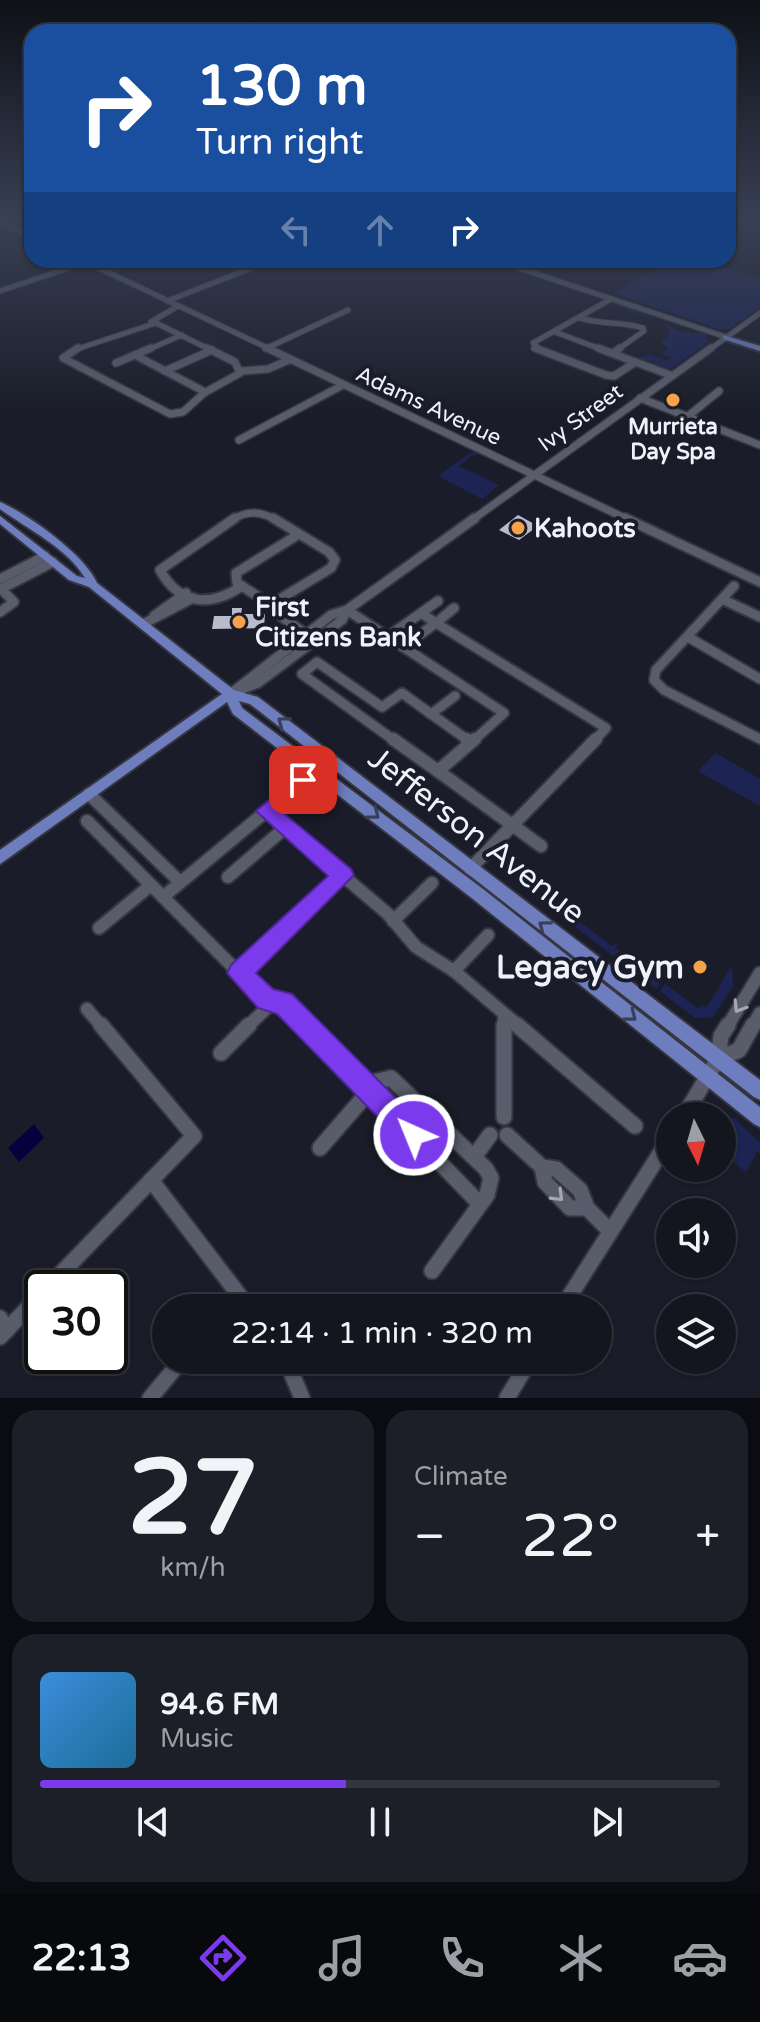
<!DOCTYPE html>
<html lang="en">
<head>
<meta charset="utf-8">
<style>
	:root { --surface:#14161f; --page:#1d1f28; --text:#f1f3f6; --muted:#9d9fa4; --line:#33353d; --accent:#7c3aed }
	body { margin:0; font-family:"Varela Round",sans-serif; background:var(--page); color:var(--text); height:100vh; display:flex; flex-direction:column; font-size:30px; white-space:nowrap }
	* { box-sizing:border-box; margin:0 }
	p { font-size:26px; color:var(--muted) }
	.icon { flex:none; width:44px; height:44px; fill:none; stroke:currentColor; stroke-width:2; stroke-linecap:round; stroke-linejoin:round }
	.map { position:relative; height:1398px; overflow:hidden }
	.sheet { display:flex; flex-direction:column; gap:12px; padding:12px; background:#0b0c11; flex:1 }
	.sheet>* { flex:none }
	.banner { position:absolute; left:24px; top:24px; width:712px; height:244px; border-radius:24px; box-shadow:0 2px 6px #0004,0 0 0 2px var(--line); background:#1a4fa0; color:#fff; overflow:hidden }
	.needle { width:52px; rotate:175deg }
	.tools { position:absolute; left:656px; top:1102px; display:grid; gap:16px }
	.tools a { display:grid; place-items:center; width:80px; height:80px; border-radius:50%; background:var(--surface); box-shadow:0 2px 6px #0004,0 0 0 2px var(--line); font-size:40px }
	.speed { position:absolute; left:24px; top:1270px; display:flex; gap:16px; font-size:40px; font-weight:700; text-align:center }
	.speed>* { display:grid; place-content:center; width:104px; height:104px; border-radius:50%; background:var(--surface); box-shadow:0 2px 6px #0004,0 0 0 2px var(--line); line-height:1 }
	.speed .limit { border:4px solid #111; border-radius:12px; background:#fff; color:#111 }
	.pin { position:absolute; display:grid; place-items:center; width:68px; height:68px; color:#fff; margin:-34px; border-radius:16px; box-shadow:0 4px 12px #0006 }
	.me { position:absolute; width:88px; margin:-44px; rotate:316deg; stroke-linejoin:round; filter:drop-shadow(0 0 6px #0008) }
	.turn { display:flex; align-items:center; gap:28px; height:168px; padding:0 40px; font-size:36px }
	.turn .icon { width:104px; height:104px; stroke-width:2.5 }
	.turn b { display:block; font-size:56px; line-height:68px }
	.lanes { display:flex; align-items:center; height:76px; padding:0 40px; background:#0003; justify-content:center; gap:40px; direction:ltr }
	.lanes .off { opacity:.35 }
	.big { font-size:60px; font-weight:600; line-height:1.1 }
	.sheet .tile { flex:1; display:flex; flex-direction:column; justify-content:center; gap:12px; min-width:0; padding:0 28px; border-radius:24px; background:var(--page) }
	.sheet .dial { align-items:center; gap:0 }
	.dial b { font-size:104px; line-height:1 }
	.song { display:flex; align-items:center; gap:24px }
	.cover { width:96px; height:96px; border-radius:12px; background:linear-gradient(135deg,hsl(210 70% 55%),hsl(200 70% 35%)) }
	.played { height:8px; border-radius:4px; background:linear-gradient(90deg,var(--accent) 45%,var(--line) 45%) }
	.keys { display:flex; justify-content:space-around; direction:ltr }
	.heat { display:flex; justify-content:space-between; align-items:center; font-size:44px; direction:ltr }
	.sheet .tiles { flex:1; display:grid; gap:12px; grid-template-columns:1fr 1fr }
	.tile:last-child { grid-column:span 2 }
	.trip { position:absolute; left:152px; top:1294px; width:460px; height:80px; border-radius:40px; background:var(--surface); box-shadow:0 2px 6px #0004,0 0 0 2px var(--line); font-weight:600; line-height:80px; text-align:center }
	.menu { display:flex; height:128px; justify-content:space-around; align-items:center; background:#08090c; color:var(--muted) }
	.menu .icon { width:56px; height:56px }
	.menu .active { color:var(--accent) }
	.menu b { font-size:36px; color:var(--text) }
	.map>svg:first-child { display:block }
	.green { fill:#1d2453 }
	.water { fill:#07003c }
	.building { fill:#b7bbcb }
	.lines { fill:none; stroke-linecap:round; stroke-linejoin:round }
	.minor-far4-casing { stroke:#353640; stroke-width:7 }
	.minor-far3-casing { stroke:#353640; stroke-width:10 }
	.minor-far2-casing { stroke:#353640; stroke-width:13 }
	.minor-far1-casing { stroke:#353640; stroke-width:16 }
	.minor-casing { stroke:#353640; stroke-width:19 }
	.major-casing { stroke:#353640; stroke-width:4 }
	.minor-far4 { stroke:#595d6b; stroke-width:5 }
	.minor-far3 { stroke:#595d6b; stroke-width:7 }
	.minor-far2 { stroke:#595d6b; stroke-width:9 }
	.minor-far1 { stroke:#595d6b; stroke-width:12 }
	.minor { stroke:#595d6b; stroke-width:15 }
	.major { fill:#6e7dbe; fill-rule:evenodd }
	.oneway { stroke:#373f5d }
	.oneway2 { stroke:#a4a8b2 }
	.route { fill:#7c3aed; stroke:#51269a; stroke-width:2 }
	.poi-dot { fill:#f7a14a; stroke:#1a1d29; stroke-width:3 }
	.labels { text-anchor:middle; stroke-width:8; stroke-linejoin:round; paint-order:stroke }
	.far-street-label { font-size:22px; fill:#eff2fa; stroke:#1a1d29 }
	.far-poi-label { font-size:22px; font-weight:bold; fill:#eff2fa; stroke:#1a1d29 }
	.poi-label { font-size:26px; font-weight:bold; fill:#eff2fa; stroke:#1a1d29; text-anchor:start }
	.near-street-label { font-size:32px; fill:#eff2fa; stroke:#1a1d29 }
	.near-poi-label { font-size:32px; font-weight:bold; fill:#eff2fa; stroke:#1a1d29; text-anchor:end }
</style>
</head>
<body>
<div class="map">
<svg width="760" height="1398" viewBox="0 0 760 1398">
	<rect width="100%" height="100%" fill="#1a1d29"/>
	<g class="green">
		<path d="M673 260H701L760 278V308L729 329H719L613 293Z"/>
		<path d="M609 303C637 305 662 327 689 333 696 334 701 332 708 334L705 339 710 341 667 371 651 366 656 362 637 359 649 354 667 361 672 358 661 354 668 349 661 341 668 337 669 330 663 323Z"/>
		<path d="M473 451 480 454 471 456 459 466 499 485 482 499 438 476Z"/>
		<path d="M716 753 760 779V806L698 771Z"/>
		<path d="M579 912 577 920 612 946 619 943 615 948 648 973 652 967 663 974 657 989 570 923Z"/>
		<path d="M732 965 733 986 713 1017 695 1018 660 991 665 984 699 1009 702 1005 707 1007Z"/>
		<path d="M734 1118 760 1143V1153L757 1152 746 1172 730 1159 728 1162 722 1158V1119Z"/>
	</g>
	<path class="water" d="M34 1124 44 1138 19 1162 8 1148Z"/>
	<g class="building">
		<path d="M518 515 538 526 519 540 499 530Z"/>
		<path d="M232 608H242L241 614H265L264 628 212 629 214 616H232Z"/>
	</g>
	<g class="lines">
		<defs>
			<g id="minor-far4">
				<path d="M0 221 32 237"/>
				<path d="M82 260 272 350"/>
				<path d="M495 260 726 337"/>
				<path d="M0 291 87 262"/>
				<path d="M167 301 272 260"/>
				<path d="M580 318C602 325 621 321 643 328L644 331 617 350"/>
				<path d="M151 322 178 306"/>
				<path d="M555 332 603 350"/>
				<path d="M265 349 348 310"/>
				<path d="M74 350 156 323 211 350"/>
				<path d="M147 350 182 335"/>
				<path d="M540 350 533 343 611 299"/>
				<path d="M709 350 760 313"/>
			</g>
			<g id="minor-far3">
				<path d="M78 348 63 358 170 414 183 412 204 393 240 373 235 362 207 348"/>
				<path d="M267 348 629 520"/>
				<path d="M535 348 606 375 614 376 634 363"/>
				<path d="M598 348 670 375"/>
				<path d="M613 353 620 348"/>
				<path d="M135 355 205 392"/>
				<path d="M116 363 151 348"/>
				<path d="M165 371 212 350"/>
				<path d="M241 371 268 369 289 360"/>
				<path d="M640 398 760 445"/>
				<path d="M687 417 719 391"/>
				<path d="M239 440 343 385"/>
				<path d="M232 520C247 510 261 511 276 520"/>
				<path d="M472 520 711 348"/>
			</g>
			<g id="minor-far2">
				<path d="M235 518 160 570C180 606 211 607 242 586"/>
				<path d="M273 518 329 552 335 560 331 568 275 602"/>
				<path d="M625 518 760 582"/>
				<path d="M0 579 45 556"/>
				<path d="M734 586 656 670 654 680 664 690 760 739"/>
				<path d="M0 588 14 602 0 612"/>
				<path d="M1 589 53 562"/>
				<path d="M724 600 760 617"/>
				<path d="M275 602 262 599 237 583 236 573 299 534"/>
				<path d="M275 602 282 617 306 634"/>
				<path d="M347 610 504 713 473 741"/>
				<path d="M421 613 436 623 454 608"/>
				<path d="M154 616 186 593"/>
				<path d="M143 624 193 598"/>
				<path d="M387 637 438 601"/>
				<path d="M688 637 760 679"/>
				<path d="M403 647 436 623 606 728 594 741"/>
				<path d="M237 691 258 683 342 620 347 610"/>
				<path d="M230 694 331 615 347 610 475 518"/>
				<path d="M431 714 469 741"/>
				<path d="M395 741 302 674 317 662 382 707 402 693 431 714 455 696"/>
			</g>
			<g id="minor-far1">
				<path d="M393 739 438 771 475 739"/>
				<path d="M466 739 471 742"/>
				<path d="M438 771 541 846"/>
				<path d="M89 794 180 882"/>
				<path d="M267 811 388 914 416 947 454 971 520 1027"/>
				<path d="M87 821 259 993 267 1000 284 1003 307 1027"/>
				<path d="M470 869 596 739"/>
				<path d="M228 877 286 827"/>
				<path d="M163 897 316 770"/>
				<path d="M393 921 432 883"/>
				<path d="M99 928 151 885"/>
				<path d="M454 971 488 935"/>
				<path d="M239 973 343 875"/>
				<path d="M87 1009 102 1027"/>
				<path d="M504 1014V1027"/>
				<path d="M247 1027 274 1001"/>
				<path d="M727 1027 760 973"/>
				<path d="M752 1027 760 1013"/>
			</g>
			<g id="minor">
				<path d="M306 1025 480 1204"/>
				<path d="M504 1025V1117"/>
				<path d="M517 1025 635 1126"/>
				<path d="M221 1053 249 1025"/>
				<path d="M718 1059 739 1050 753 1025"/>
				<path d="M684 1116 718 1059 721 1036 728 1025"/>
				<path d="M507 1135 542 1167 556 1169 580 1190 587 1208 610 1231"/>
				<path d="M320 1148 378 1081 391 1078 486 1169 491 1178 487 1195 432 1271"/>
				<path d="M474 1157 490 1135"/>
				<path d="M542 1167 545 1182 570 1208H587"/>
				<path d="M151 1180 249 1308"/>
				<path d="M47 1288 194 1136 101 1025"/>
				<path d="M227 1308 238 1295"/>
				<path d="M562 1308 670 1138"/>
				<path d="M0 1318 7 1330"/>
				<path d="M0 1337 42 1293"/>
				<path d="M286 1360 302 1398"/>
				<path d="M150 1398 182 1360"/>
				<path d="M507 1398 530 1360"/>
			</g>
			<g id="major">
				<path d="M723 335 760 346V351L723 339Z"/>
				<path d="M0 502C28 514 85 555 97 583L234 690 258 697 760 1080V1100L754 1097 250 704 239 701 242 708 483 889 760 1107V1127L754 1124 473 899 233 714 227 702 0 864V850L222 694 89 587 69 580 0 524V516L77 576 85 578C67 548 29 530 0 509Z"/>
			</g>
		</defs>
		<use href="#minor-far4" class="minor-far4-casing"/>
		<use href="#minor-far3" class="minor-far3-casing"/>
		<use href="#minor-far2" class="minor-far2-casing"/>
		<use href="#minor-far1" class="minor-far1-casing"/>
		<use href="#minor" class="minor-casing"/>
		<use href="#major" class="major-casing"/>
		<use href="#minor-far4" class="minor-far4"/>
		<use href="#minor-far3" class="minor-far3"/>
		<use href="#minor-far2" class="minor-far2"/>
		<use href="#minor-far1" class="minor-far1"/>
		<use href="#minor" class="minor"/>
		<use href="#major" class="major"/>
	</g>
	<defs><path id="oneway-chevron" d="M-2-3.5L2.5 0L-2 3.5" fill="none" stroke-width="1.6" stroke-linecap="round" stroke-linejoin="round" transform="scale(2)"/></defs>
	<g class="oneway">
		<use href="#oneway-chevron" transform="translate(283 722) rotate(-143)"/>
		<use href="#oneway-chevron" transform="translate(374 814) rotate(38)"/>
		<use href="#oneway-chevron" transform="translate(544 926) rotate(-143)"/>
		<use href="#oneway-chevron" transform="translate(631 1016) rotate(38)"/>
	</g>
	<g class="oneway2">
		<use href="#oneway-chevron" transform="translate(739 1007) rotate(122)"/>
		<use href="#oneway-chevron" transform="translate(558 1196) rotate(45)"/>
	</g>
	<linearGradient id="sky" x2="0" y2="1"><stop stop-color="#0e1017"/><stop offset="0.53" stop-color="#384054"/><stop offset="1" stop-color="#384054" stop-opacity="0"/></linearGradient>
	<rect width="760" height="414" fill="url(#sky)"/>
	<path class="route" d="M303 772 313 780 281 811 351 869 354 875 256 973 273 989 292 994 424 1126 428 1135 424 1145 414 1149 405 1145 277 1014 258 1008 227 973 231 965 328 876 256 811Z"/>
	<g class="poi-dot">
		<circle cx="673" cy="400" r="8"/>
		<circle cx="518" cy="528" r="8"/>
		<circle cx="239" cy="622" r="8"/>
		<circle cx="700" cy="967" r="8"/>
	</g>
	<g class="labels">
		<g class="far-street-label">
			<text transform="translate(429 405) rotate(25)" y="8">Adams Avenue</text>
			<text transform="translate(580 417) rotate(-36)" y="8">Ivy Street</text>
		</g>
		<g class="far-poi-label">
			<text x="673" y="434">Murrieta<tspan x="673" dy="25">Day Spa</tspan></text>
		</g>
		<g class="poi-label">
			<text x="534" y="537">Kahoots</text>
			<text x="255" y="616">First<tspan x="255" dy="30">Citizens Bank</tspan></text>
		</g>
		<g class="near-street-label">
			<text transform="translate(477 835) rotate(38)" y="11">Jefferson Avenue</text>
		</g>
		<g class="near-poi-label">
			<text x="684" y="978">Legacy Gym</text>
		</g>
	</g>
</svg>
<div class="tools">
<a><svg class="needle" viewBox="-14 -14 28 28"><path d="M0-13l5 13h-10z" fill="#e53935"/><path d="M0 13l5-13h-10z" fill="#9d9fa4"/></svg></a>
<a><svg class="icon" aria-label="sound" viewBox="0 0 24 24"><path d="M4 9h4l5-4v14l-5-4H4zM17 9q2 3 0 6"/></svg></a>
<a><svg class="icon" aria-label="layers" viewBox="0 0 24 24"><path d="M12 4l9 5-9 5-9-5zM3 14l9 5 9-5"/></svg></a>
</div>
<div class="speed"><div class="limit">30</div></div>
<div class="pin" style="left:303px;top:780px;background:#d93025"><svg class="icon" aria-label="arrive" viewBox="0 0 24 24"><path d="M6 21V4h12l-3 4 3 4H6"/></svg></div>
<svg class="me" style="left:414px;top:1135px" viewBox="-20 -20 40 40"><circle r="17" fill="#7c3aed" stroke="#fff" stroke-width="3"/><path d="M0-11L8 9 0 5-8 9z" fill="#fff"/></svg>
<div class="trip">22:14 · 1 min · 320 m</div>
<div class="banner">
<div class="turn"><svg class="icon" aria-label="right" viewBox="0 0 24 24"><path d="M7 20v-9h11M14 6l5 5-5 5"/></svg><div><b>130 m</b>Turn right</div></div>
<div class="lanes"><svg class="icon off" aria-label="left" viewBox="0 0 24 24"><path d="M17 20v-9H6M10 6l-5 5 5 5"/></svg><svg class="icon off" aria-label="ahead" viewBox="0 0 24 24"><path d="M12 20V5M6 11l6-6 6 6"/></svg><svg class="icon" aria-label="right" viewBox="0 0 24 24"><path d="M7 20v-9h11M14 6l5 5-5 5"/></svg></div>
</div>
</div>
<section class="sheet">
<div class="tiles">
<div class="tile dial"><b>27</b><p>km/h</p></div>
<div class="tile"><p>Climate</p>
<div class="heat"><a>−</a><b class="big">22°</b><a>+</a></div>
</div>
<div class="tile">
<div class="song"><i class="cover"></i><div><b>94.6 FM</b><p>Music</p></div></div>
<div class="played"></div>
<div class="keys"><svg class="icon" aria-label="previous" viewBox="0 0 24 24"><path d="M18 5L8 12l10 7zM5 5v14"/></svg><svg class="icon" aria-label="pause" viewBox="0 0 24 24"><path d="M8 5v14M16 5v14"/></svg><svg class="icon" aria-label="next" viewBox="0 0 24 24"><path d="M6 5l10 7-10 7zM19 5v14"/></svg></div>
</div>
</div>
</section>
<nav class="menu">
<b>22:13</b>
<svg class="icon active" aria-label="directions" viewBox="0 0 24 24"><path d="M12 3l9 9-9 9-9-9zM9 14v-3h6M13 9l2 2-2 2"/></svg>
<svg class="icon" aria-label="music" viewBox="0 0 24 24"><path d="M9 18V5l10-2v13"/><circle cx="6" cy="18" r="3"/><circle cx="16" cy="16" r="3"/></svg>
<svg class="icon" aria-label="phone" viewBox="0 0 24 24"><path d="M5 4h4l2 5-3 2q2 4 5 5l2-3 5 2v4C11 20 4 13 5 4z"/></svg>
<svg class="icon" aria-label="climate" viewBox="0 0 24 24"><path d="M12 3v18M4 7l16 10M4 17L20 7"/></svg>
<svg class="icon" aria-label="car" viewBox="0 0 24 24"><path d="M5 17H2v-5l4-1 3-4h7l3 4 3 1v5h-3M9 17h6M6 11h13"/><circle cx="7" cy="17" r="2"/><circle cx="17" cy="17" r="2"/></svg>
</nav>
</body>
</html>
